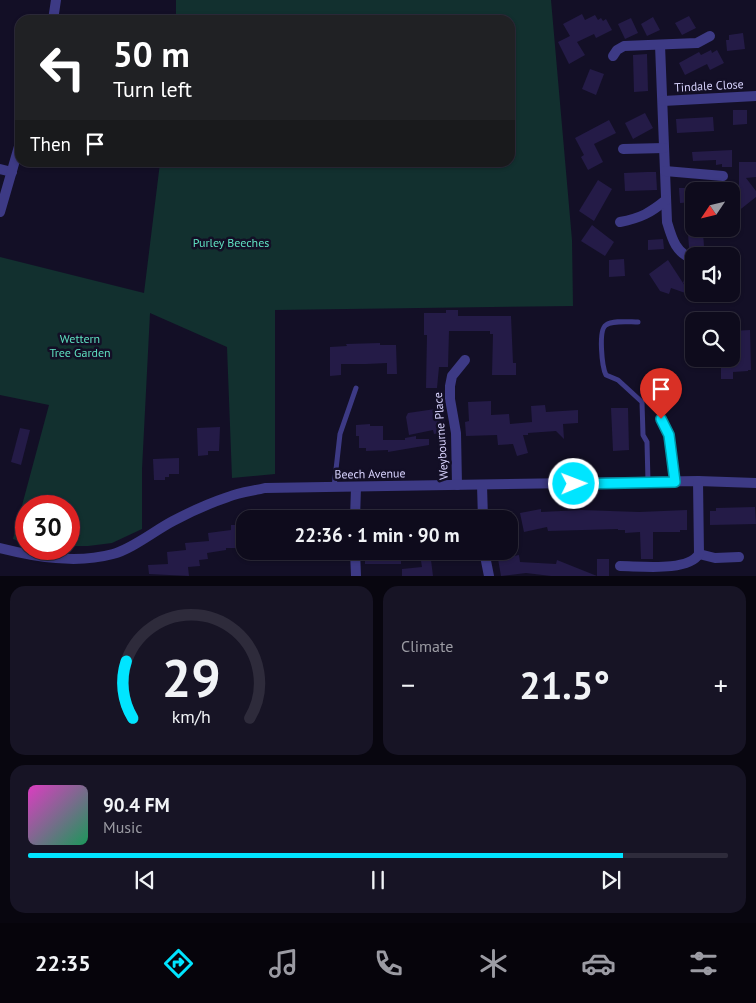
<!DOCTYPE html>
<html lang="en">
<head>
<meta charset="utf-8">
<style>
	:root { --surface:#0e0b1c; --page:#171425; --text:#f1f3f6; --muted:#9b9ba3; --line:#2e2b3b; --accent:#00e5ff }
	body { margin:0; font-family:"PT Sans",sans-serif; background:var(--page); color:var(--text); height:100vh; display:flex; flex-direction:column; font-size:19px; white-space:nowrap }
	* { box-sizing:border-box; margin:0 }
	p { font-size:16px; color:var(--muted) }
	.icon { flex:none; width:28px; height:28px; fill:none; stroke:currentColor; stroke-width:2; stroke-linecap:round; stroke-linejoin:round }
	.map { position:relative; height:576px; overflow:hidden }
	.details { display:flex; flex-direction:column; gap:10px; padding:10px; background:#08060f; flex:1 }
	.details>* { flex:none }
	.banner { position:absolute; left:15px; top:15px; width:500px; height:152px; border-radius:15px; box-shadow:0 1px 4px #0004,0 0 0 1px var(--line); background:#202124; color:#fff; overflow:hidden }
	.needle { width:32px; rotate:235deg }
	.tools { position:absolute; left:685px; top:182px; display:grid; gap:10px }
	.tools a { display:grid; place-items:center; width:55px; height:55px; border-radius:10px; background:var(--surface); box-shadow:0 1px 4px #0004,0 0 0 1px var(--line); font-size:25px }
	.speed { position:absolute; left:15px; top:495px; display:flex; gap:10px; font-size:25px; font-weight:700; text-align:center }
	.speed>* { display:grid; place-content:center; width:65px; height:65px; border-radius:50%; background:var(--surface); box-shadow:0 1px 4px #0004,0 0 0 1px var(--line); line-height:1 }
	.speed .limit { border:8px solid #d22; background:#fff; color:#111 }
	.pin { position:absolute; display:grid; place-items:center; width:42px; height:42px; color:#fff; margin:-51px -21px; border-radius:50% 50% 50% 0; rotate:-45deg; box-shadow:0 0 5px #0007 }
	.pin .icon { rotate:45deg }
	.me { position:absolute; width:55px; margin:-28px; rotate:89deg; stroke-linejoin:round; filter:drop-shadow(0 0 4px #0008) }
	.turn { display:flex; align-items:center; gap:18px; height:105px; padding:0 15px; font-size:22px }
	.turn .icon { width:65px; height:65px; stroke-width:2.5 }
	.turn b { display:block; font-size:35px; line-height:42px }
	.then { display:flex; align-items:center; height:48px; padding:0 15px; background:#0003; gap:10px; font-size:19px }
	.big { font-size:38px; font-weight:700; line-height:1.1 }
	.details .card { flex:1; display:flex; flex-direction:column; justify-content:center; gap:8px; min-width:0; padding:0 18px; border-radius:15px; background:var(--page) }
	.details .dial { align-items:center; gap:0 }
	.dial svg { height:130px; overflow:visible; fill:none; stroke:var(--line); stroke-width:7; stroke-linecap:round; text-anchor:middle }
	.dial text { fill:var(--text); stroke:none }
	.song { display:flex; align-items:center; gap:15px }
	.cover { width:60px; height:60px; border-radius:8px; background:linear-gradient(135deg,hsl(310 70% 55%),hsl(150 70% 35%)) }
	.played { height:5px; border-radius:2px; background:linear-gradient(90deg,var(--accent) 85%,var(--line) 85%) }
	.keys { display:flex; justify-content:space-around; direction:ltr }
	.heat { display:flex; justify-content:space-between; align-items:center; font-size:28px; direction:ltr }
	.details .tiles { flex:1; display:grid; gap:10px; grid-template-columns:1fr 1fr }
	.card:last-child { grid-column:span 2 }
	.trip { position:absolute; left:236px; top:510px; width:282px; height:50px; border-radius:15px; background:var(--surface); box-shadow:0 1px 4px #0004,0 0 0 1px var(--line); font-weight:700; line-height:50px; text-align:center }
	.menu { display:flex; height:80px; justify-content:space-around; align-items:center; background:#06040b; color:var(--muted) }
	.menu .icon { width:35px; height:35px }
	.menu .active { color:var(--accent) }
	.menu b { font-size:22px; color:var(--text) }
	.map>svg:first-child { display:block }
	.green { fill:#12302f }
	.building { fill:#241b47 }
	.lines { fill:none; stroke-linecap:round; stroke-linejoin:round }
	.service { stroke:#3d3a85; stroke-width:5 }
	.minor { stroke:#3d3a85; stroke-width:10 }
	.route-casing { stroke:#0095a6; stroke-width:12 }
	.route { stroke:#00e5ff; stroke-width:9 }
	.labels { text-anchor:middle; stroke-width:5; stroke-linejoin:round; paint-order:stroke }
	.street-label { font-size:12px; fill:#d9d4ff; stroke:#130f26 }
	.park-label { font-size:12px; fill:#5fe0c0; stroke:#130f26 }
</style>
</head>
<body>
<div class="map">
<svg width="756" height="576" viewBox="0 0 756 576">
	<rect width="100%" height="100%" fill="#130f26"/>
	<path class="green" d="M176 0H551L572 240 573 306 275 310V474L232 478 227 347 150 313 142 469V529L112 543 88 546H69V506H26V543L13 539 49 405 0 395V257L144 293 160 163 510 162V20H176Z"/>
	<g class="building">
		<path d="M582 14 585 20 595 15 598 20 601 18 603 21 606 19 612 30 596 38 594 34 577 42 585 55 569 64 558 42 570 36 563 24Z"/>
		<path d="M689 16 696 28 682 35 675 23Z"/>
		<path d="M653 17 660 30 647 36 641 24Z"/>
		<path d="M631 18 638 33 625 39 618 24Z"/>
		<path d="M743 33 745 49 727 51 726 40H729V35Z"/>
		<path d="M711 50 712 53 717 50 724 63 710 70 707 64 685 75 679 63 699 52 701 55Z"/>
		<path d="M647 54 648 91 634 92 633 55Z"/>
		<path d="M590 69 604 74 596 95 582 89Z"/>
		<path d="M733 110H747V124L733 125Z"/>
		<path d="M645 113 653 128 633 139 625 123Z"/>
		<path d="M713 117 714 131 677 133 676 119Z"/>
		<path d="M609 120 616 133 594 144 603 162 588 170 581 157 584 155 575 138Z"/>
		<path d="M732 150V167H722V164L716 165V160L693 161 692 152Z"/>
		<path d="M739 162H756V177L746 178 756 191V197L737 212 736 210 731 214V192L739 187Z"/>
		<path d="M647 172H656L657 190 625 191 624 173Z"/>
		<path d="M598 180 612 189 594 221 579 211Z"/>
		<path d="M679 188H694V202L680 203Z"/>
		<path d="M592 225 614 242 605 256 581 241Z"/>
		<path d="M703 232 704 247 689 248 688 233Z"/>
		<path d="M663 239 664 249 648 250V240Z"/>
		<path d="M624 259 625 276 609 277V260Z"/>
		<path d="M668 260 683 283 689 264 694 266V287L683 283 691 295 671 288 669 294 660 291 649 274Z"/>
		<path d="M446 310H458V316H511L513 363H516V375H492L493 334H490V331H449L448 367H439L437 388H426L427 335H424V313H446Z"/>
		<path d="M750 330 751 370H748V371L733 372V379H721V359H731V331Z"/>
		<path d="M380 343V345H396L397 374H387V363L366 364H341V375L330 376V347L347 346 346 344Z"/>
		<path d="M491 401V415L509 414 510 424 532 422 531 406 545 405 546 412 578 410V423L563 424 564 439 556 431 528 433V435H523L528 453 517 456 513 444 498 445 497 435 466 436 465 422 469 421 468 402Z"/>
		<path d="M442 408 447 431 434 434 433 430 409 435 406 417 408 413Z"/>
		<path d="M611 408H628L629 450 613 451Z"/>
		<path d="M370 424V426H383V440H405V438L416 436V439H429V445L388 452V450L366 451V448H359V436H356V425Z"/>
		<path d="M220 427 219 451H208V455L198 456 197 428Z"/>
		<path d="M20 428 30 430 21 465 11 462Z"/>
		<path d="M179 458V474H169V477H165V480H154L153 459Z"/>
		<path d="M755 507 756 524 710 525V511H716V508Z"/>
		<path d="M541 509V512L581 510 639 512 687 510V530H680V532H653V559H641L640 532 625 533V530H618V529L548 531 547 527 524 532 520 513Z"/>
		<path d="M231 525H245V548H226V550L207 553 208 559 199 560 200 566 188 567 189 576 149 574 148 565 168 564 167 552 186 550 185 543 209 541 208 533 231 530Z"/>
		<rect x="365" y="551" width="36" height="13"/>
		<path d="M519 555 520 562 556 564 557 560 597 576H551L526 573 501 576 498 559Z"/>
		<rect x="597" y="559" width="12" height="17"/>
		<path d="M431 560 433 576H402V569L422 567 421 561Z"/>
	</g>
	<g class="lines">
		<g class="service">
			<path d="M638 322C629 322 613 320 606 325 598 330 602 367 606 375L618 380 642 402 643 435 647 442 648 482"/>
			<path d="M671 400 664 409 661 419 669 435 675 481"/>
			<path d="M334 487 340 434 356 388"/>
		</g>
		<g class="minor">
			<path d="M53 20 56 0"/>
			<path d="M660 45 667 222C672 239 676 254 694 259"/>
			<path d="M613 56 617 50 624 46 697 43 710 36"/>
			<path d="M663 101 756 96"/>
			<path d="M623 149 664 148"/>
			<path d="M0 169 12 172"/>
			<path d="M665 171 723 176"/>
			<path d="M0 212 20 143"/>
			<path d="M620 222C641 218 650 213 666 200"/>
			<path d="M731 257H733"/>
			<path d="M457 485 456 433 450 399V386L452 376 465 360"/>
			<path d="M482 485 483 519"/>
			<path d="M355 519 356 487"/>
			<path d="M0 548C36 557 76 564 113 554 132 549 154 531 173 521 190 512 210 503 228 497 240 492 253 491 265 488L698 481 756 483"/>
			<path d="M355 551 356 576"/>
			<path d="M484 551 489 576"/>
			<path d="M699 554 715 558 739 557"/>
			<path d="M620 566C640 566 688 572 699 554L698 481"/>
		</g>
	</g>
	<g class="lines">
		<defs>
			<path id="route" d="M574 484 675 482 669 435 661 419"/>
		</defs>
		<use href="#route" class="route-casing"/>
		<use href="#route" class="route"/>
	</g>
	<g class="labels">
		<g class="street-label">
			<text transform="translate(709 86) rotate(-3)" y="4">Tindale Close</text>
			<text transform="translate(441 436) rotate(-94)" y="4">Weybourne Place</text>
			<text transform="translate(370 474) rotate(-1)" y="4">Beech Avenue</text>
		</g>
		<g class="park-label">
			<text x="231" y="247">Purley Beeches</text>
			<text x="80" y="343">Wettern<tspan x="80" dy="14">Tree Garden</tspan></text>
		</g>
	</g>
</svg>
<div class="tools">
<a><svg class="needle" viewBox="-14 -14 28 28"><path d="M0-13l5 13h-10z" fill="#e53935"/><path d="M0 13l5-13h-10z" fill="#9b9ba3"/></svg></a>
<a><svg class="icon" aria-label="sound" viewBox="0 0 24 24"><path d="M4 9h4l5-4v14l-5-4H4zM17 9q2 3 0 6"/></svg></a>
<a><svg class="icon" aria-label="search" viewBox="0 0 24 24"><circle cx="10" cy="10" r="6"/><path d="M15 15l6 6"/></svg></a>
</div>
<div class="speed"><div class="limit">30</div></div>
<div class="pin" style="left:661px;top:419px;background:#d93025"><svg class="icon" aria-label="arrive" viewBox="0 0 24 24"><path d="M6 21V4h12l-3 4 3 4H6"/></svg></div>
<svg class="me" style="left:574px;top:484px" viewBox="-20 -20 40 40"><circle r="17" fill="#00e5ff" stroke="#fff" stroke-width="3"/><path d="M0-11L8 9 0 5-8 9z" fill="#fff"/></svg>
<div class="trip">22:36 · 1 min · 90 m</div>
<div class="banner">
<div class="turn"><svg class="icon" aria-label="left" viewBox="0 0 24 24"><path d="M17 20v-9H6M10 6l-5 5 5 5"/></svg><div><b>50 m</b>Turn left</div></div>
<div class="then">Then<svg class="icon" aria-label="arrive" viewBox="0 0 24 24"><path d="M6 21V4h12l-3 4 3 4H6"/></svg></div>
</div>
</div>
<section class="details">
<div class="tiles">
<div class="card dial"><svg viewBox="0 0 100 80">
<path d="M14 69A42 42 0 1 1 86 69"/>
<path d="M14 69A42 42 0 0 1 10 34" stroke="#00e5ff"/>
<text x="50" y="56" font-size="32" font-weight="700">29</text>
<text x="50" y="72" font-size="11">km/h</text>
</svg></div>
<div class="card"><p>Climate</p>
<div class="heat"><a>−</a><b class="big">21.5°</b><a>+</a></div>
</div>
<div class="card">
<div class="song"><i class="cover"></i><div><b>90.4 FM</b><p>Music</p></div></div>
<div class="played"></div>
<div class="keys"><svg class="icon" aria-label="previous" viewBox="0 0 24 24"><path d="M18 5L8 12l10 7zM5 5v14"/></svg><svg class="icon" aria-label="pause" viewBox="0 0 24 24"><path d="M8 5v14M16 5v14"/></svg><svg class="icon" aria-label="next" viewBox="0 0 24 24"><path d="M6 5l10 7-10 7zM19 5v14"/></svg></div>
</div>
</div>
</section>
<nav class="menu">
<b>22:35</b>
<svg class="icon active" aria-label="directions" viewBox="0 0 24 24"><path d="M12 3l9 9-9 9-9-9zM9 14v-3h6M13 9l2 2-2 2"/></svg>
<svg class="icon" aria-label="music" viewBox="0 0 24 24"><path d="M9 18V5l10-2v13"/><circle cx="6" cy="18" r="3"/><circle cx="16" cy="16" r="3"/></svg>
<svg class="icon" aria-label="phone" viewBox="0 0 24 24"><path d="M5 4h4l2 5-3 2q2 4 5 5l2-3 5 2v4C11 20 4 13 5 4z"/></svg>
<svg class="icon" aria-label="climate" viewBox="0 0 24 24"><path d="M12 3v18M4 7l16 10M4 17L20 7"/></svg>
<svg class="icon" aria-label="car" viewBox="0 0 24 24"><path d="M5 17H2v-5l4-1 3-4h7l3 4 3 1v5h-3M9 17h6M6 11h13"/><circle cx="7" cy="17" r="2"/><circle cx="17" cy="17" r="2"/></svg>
<svg class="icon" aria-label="filters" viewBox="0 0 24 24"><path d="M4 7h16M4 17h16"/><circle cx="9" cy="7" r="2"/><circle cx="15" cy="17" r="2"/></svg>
</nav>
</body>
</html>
